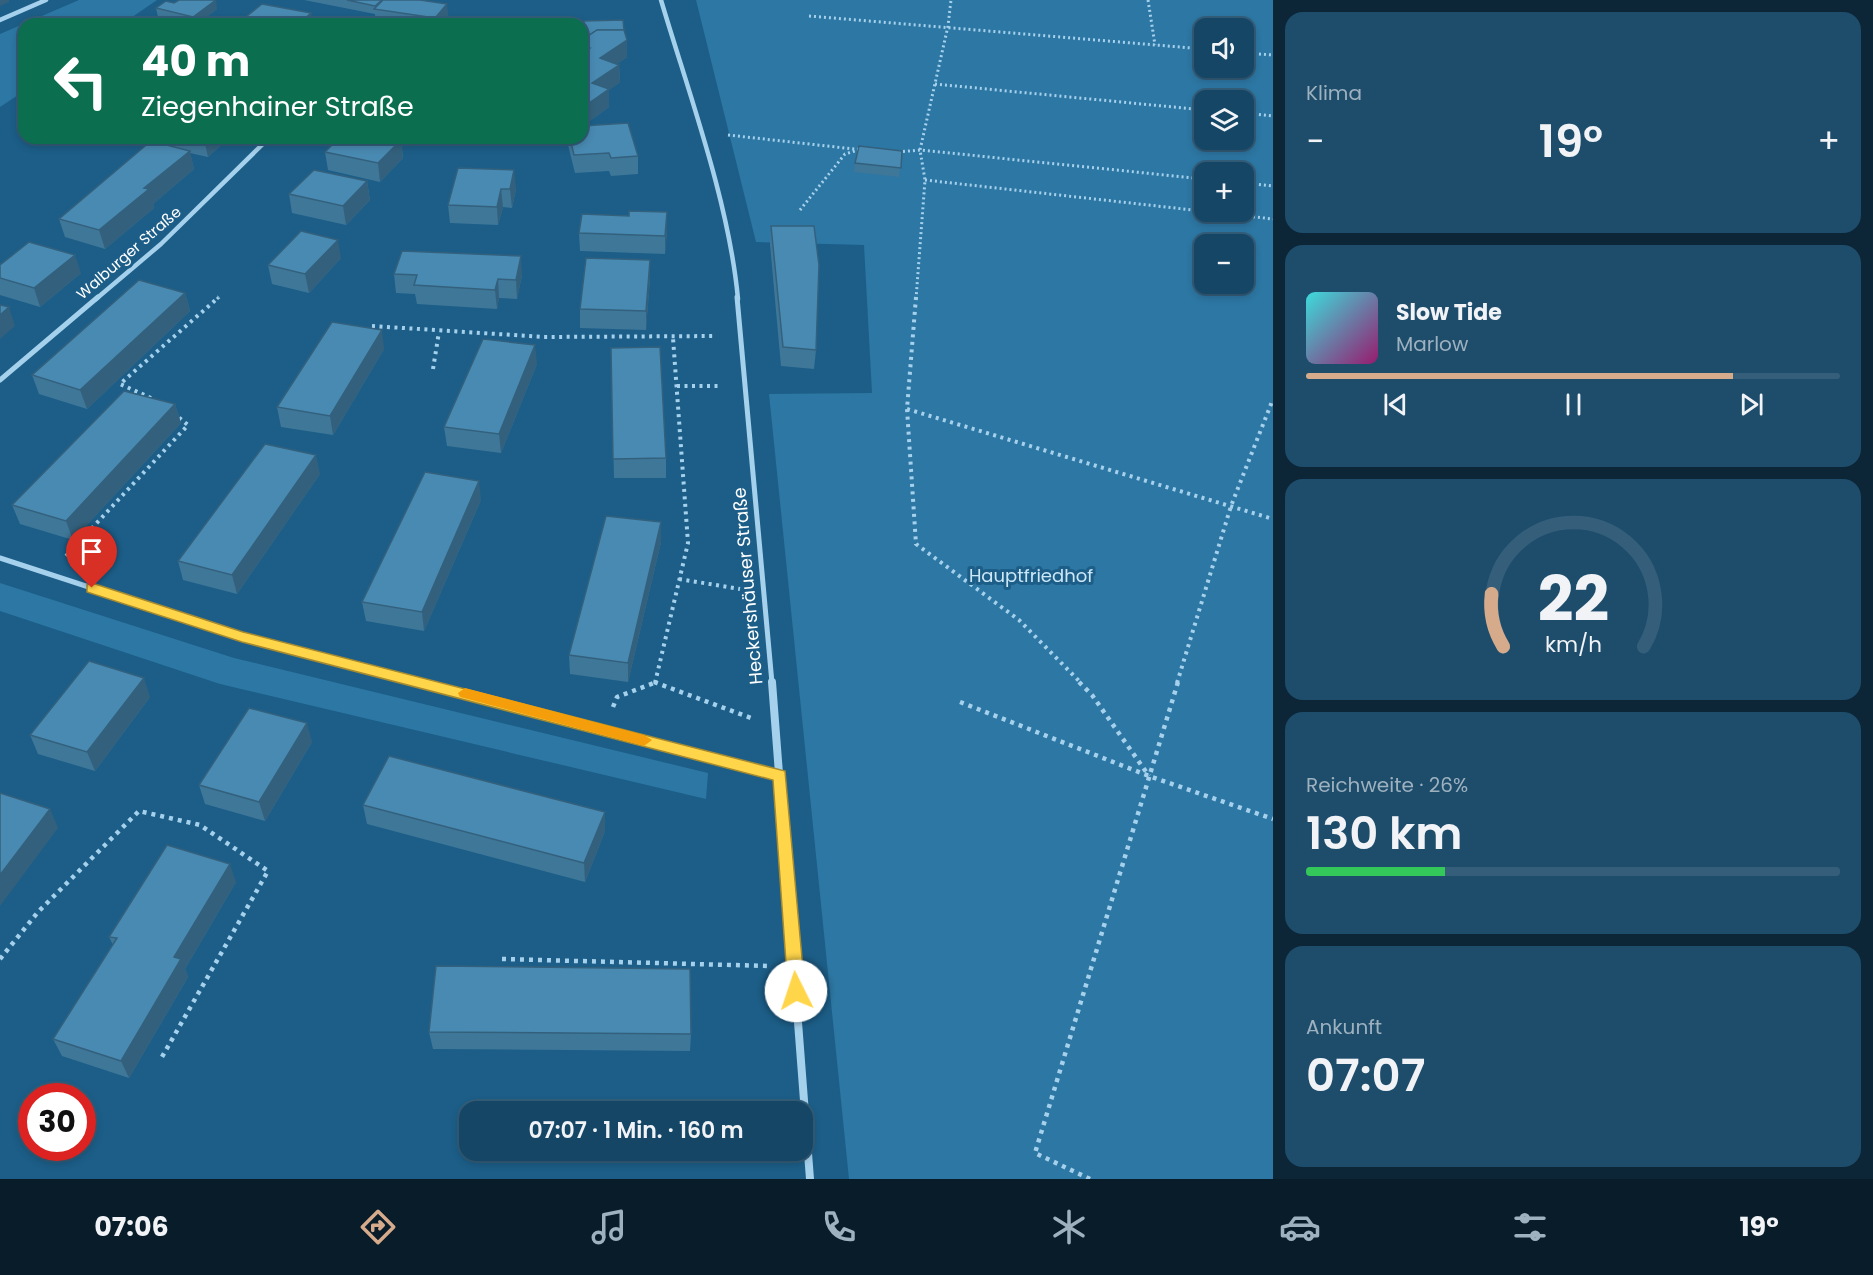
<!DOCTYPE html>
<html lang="de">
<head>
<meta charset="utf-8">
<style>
	:root { --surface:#154666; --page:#1e4d6c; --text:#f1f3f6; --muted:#9db1bf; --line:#345e7a; --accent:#d6ab8b }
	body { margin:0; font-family:Poppins,sans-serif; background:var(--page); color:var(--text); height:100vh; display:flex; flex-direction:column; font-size:22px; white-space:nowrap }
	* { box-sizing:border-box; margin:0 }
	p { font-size:20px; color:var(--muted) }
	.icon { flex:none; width:33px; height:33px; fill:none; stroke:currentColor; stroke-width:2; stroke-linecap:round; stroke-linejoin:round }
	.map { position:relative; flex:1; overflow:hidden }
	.details { display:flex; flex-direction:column; gap:12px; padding:12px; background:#0c2638; width:600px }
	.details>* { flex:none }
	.top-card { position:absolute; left:18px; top:18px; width:570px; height:126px; border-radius:18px; box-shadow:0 3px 9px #0003,0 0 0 2px var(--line); background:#0b6e4f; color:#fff; overflow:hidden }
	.controls { position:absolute; left:1194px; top:18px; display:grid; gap:12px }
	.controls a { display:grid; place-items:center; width:60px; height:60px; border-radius:12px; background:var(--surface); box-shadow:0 3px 9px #0003,0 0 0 2px var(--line); font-size:30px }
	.speed { position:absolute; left:18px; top:1083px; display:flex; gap:12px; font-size:30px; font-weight:700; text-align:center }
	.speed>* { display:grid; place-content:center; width:78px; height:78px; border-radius:50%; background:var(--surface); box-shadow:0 3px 9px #0003,0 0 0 2px var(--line); line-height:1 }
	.speed .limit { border:9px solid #d22; background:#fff; color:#111 }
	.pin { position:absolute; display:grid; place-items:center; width:51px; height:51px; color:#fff; margin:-62px -26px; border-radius:50% 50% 50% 0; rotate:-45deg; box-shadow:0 0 6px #0007 }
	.pin .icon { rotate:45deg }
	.me { position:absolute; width:66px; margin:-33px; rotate:356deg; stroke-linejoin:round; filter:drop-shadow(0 0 4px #0008) }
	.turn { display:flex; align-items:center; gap:21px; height:126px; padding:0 24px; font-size:27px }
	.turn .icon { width:78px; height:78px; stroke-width:2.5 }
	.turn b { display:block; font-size:42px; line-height:51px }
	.big { font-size:45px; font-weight:600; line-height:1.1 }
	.details .card { flex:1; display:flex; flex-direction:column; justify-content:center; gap:9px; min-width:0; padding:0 21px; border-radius:18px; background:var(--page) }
	.details .dial { align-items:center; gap:0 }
	.dial svg { height:156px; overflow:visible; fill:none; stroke:var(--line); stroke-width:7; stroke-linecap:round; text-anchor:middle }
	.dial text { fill:var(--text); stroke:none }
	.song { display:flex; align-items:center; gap:18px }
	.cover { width:72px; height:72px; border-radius:9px; background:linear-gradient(135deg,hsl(180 70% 55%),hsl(320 70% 35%)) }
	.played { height:6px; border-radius:3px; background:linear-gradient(90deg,var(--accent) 80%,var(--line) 80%) }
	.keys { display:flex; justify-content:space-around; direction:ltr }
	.heat { display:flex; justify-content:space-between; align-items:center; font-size:33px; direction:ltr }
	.charge { height:9px; border-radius:4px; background:linear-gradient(90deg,#34c759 26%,var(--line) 0) }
	.trip { position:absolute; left:459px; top:1101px; width:354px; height:60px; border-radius:18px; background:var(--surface); box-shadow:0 3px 9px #0003,0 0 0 2px var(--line); font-weight:600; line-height:60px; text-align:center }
	.menu { display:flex; height:96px; justify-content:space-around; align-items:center; background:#081c29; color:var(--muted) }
	.menu .icon { width:42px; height:42px }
	.menu .current { color:var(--accent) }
	.menu b { font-size:27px; color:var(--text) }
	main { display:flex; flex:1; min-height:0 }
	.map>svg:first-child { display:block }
	.green { fill:#2d77a4; fill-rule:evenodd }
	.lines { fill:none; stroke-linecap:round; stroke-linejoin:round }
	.path-far2 { stroke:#a6d1ec; stroke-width:3; stroke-dasharray:2 3; stroke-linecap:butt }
	.path-far1 { stroke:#a6d1ec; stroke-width:4; stroke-dasharray:3 4.5; stroke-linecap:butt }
	.path { stroke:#a6d1ec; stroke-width:4.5; stroke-dasharray:4 5; stroke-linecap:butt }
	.minor-far2 { stroke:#a6d1ec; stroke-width:4.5 }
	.minor-far1 { stroke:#a6d1ec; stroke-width:5 }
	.minor { stroke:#a6d1ec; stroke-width:8 }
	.wall { fill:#3f7799 }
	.shaded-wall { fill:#33617d }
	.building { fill:#498ab2; stroke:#33617d; stroke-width:1.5 }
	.route { fill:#ffd54a; stroke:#a68a30; stroke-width:1.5 }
	.slow { fill:#f59e0b }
	.labels { text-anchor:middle; stroke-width:6; stroke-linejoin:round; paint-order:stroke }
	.far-street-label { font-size:15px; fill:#fff; stroke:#1c5e88 }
	.park-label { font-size:18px; fill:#cbe7f8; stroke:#1c5e88 }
	.street-label { font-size:18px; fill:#fff; stroke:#1c5e88 }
</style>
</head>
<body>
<main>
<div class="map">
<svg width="1273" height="1179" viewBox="0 0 1273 1179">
	<rect width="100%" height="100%" fill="#1c5e88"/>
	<g class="green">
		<path d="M79 0H157L122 24H24V91L0 107V34Z"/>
		<path d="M696 0H1273V1179H849L769 394 872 393 864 245 756 242ZM1204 28H1244V68H1204ZM1204 100H1244V140H1204ZM1204 172H1244V212H1204ZM1204 244H1244V284H1204Z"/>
		<path d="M0 583 234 658 708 773 706 799 220 684 0 611Z"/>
	</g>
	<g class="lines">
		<g class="path-far2">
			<path d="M1148 0 1155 45"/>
			<path d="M809 16 1204 49"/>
			<path d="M1244 53 1273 55"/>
			<path d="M935 84 1204 110"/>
			<path d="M1244 113 1273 116"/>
			<path d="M728 135 863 150"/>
			<path d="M898 152 920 150 1204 179"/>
			<path d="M925 180 1273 219"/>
			<path d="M1244 183 1273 186"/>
			<path d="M800 210 845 154 855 151"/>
			<path d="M217 299 220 296"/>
			<path d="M916 299 925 180 920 150 948 26 951 0"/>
		</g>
		<g class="path-far1">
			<path d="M916 297 907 409 916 544 1019 620 1081 683"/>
			<path d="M372 326 544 337 716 336"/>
			<path d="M433 369 439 332"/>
			<path d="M677 386H721"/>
			<path d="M151 398 120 384 219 297"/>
			<path d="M907 409 1273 519"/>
			<path d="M66 556 188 425 177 416"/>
			<path d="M679 579 740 589"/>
			<path d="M655 683 688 543 673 338"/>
			<path d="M1177 683 1231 506 1273 399"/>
		</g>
		<g class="path">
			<path d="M654 682 751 718"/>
			<path d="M1079 682 1092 695 1149 776"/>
			<path d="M960 702 1149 776 1273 819"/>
			<path d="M613 707 617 697 654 683"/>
			<path d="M0 959 38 912 139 811 200 825 268 871 162 1057"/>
			<path d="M502 959 770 966"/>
			<path d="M1090 1179 1035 1153 1178 682"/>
		</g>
		<g class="minor-far2">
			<path d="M661 0C689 94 729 202 738 299"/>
			<path d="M0 20 46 0"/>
			<path d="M96 299 161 244 269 138"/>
		</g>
		<g class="minor-far1">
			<path d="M737 297 772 683"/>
			<path d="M0 380 98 297"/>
			<path d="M0 558 242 637 421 683"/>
		</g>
		<g class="minor">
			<path d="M415 682 780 776"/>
			<path d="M772 682 810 1179"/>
		</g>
	</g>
	<g class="wall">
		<path d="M304 0H420L449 21 447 24H376L375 14Z"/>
		<path d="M174 3 217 9 197 24H189L158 17 156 8Z"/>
		<path d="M624 30 627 40V57L617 64 619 65 620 82 609 90V107L583 126 638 156V174L611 176 609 171 575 173 568 145V138H582V40Z"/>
		<path d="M157 138H229L208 157 190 153 194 169 153 204 154 208 105 249 65 237 59 219 158 143Z"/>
		<path d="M401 140 403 158 380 182 328 170 325 152Z"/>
		<path d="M902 151 899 177 854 172 855 163Z"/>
		<path d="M458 168 516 189 512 208 503 207 498 225 450 223 448 205Z"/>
		<path d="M367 181 370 200 346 225 292 213 289 194Z"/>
		<path d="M667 212V231L665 254 580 251 579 233 629 216Z"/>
		<path d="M771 226 816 350 814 369 781 366 770 244Z"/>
		<path d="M341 258 309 293 272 284 268 265Z"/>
		<path d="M0 265 81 273 40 307 0 295Z"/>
		<path d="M394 274 522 275 517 299 499 298 497 309 417 304 415 294 396 293Z"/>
		<path d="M650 278 646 330 580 328V309Z"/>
		<path d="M185 293 190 311 87 409 39 394 32 375Z"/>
		<path d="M611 348 666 458V478H614Z"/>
		<path d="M384 349 333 435 281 427 277 407Z"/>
		<path d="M537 364 501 453 447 446 444 427Z"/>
		<path d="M175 404 181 423 73 540 20 524 12 505Z"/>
		<path d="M320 474 237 594 183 580 178 561Z"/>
		<path d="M481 500 424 631 366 621 362 602Z"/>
		<path d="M661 542 628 682 570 674 569 655Z"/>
		<path d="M150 697 95 771 38 754 30 735Z"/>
		<path d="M312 742 265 821 205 804 199 785Z"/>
		<path d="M363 805 605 812V831L585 882 367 824Z"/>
		<path d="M236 882 185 969 188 977 129 1078 62 1056 53 1039 113 945 109 937Z"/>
		<path d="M429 1032 691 1034 690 1051 433 1049Z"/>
	</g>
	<g class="shaded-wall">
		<path d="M0 0H9V2L0 6Z"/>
		<path d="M216 0 217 9 197 24H195L193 17Z"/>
		<path d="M447 4 449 21 447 24H436L435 18Z"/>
		<path d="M311 13 313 24H299Z"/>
		<path d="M627 40V57L601 76 600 58Z"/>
		<path d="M619 65 620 82 609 90V107L582 127V108L592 83Z"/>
		<path d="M205 138H229L208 157 204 139Z"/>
		<path d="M401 140 403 158 380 182 378 163Z"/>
		<path d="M190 151 194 169 153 204 154 208 105 249 99 230 144 188Z"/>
		<path d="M514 170 516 189 512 208 510 189Z"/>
		<path d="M367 181 370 200 346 225 343 206Z"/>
		<path d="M501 189 503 207 498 225 497 207Z"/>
		<path d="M667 212V231L665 254V236Z"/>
		<path d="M338 240 341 258 309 293 305 274Z"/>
		<path d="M75 255 81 273 40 307 34 288Z"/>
		<path d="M521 256 522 275 517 299 516 280Z"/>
		<path d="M650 260V278L646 330V311Z"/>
		<path d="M498 279 499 298 497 309 495 290Z"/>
		<path d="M185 293 190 311 87 409 80 390Z"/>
		<path d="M9 307 15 326 0 339V315Z"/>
		<path d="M382 330 384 349 333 435 330 416Z"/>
		<path d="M535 345 537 364 501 453 499 434Z"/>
		<path d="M175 404 181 423 73 540 66 521Z"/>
		<path d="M316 455 320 474 237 594 232 575Z"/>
		<path d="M479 481 481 500 424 631 422 612Z"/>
		<path d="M661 522V542L628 682V663Z"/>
		<path d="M144 678 150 697 95 771 87 752Z"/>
		<path d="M307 723 312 742 265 821 259 802Z"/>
		<path d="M50 809 58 828 0 906V875Z"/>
		<path d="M605 812V831L585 882 584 863Z"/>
		<path d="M230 864 236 882 185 969 188 977 129 1078 121 1061 174 957Z"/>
	</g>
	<g class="building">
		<path d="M179 0H216L193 17 156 8 166 1 174 3Z"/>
		<path d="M347 0H382L375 6Z"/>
		<path d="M383 0H420L447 4 435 18 374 9Z"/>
		<path d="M262 4 311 13 299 24H237Z"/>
		<path d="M623 20 624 30H597L584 39V21Z"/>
		<path d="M597 30H624L627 40 600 58 619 65 592 83 609 89 582 108V54L590 48 582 46V40Z"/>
		<path d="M628 123 638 156 611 158 609 153 574 155 570 138H582V126Z"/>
		<path d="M339 138H393L401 140 378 163 325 152Z"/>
		<path d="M151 141 190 151 144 188 149 189 99 230 59 219Z"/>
		<path d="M859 146 902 151 901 168 855 163Z"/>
		<path d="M458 168 514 170 510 189H501L497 207 448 205Z"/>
		<path d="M314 170 367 181 343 206 289 194Z"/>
		<path d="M629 211 667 212 665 236 579 233 582 214 629 216Z"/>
		<path d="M771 226H814L819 265 816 350 783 347Z"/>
		<path d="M301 231 338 240 305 274 268 265Z"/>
		<path d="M29 242 75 255 34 288 0 278V265Z"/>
		<path d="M402 251 521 256 516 280 498 279 495 290 414 285 417 275 394 274Z"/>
		<path d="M586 258 650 260 646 311 580 309Z"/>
		<path d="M139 280 185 293 80 390 32 375Z"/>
		<path d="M0 305 9 307 0 315Z"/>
		<path d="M332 322 382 330 330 416 277 407Z"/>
		<path d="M483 339 535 345 499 434 444 427Z"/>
		<path d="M660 347 666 458 613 459 611 348Z"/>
		<path d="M124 391 175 404 66 521 12 505Z"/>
		<path d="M265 444 316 455 232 575 178 561Z"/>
		<path d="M425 472 479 481 422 612 362 602Z"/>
		<path d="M606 516 661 522 628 663 569 655Z"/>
		<path d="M89 661 144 678 87 752 30 735Z"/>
		<path d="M249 708 307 723 259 802 199 785Z"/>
		<path d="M389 756 605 812 584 863 363 805Z"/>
		<path d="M0 793 50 809 0 875Z"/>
		<path d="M167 845 230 864 174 957 181 959 121 1061 53 1039 117 938 109 937Z"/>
		<path d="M436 966 690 969 691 1034 429 1032Z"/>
	</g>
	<path class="route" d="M92 583 243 632 785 771 805 991 802 996 796 998 790 996 788 991 773 780 242 642 87 592V585Z"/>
	<path class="slow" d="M465 688 644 735 652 740 644 746 460 697 458 693Z"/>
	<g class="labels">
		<g class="far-street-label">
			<text transform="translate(129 253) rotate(-41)" y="5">Walburger Straße</text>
		</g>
		<g class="park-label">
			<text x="1031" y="582">Hauptfriedhof</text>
		</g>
		<g class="street-label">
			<text transform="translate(748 586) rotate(-95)" y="6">Heckershäuser Straße</text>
		</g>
	</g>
</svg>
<div class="controls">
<a><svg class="icon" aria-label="sound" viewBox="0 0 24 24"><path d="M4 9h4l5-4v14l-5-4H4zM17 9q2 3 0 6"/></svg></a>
<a><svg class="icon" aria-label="layers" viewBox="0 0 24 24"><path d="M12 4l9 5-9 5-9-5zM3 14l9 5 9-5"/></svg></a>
<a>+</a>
<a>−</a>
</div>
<div class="speed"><div class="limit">30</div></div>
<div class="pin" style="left:92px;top:588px;background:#d93025"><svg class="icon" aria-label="arrive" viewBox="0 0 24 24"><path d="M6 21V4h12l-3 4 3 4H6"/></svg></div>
<svg class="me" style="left:796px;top:991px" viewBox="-20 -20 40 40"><circle r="19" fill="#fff"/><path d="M0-13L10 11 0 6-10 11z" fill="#ffd54a"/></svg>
<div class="trip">07:07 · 1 Min. · 160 m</div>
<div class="top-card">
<div class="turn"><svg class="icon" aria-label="left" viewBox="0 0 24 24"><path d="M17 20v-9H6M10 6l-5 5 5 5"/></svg><div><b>40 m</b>Ziegenhainer Straße</div></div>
</div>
</div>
<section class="details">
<div class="card"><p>Klima</p>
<div class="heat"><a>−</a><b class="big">19°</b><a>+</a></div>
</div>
<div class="card">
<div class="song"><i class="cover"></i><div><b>Slow Tide</b><p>Marlow</p></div></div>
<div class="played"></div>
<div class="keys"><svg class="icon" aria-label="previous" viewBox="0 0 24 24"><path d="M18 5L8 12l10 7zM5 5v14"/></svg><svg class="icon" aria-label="pause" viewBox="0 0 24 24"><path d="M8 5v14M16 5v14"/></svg><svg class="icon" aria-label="next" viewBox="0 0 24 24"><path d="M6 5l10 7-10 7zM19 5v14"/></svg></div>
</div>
<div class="card dial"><svg viewBox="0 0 100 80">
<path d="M14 69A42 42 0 1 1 86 69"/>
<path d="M14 69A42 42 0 0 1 8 42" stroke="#d6ab8b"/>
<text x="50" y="56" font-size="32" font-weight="700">22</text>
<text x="50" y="72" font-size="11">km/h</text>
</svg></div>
<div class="card"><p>Reichweite · 26%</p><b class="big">130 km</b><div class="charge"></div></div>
<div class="card"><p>Ankunft</p><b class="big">07:07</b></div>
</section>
</main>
<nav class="menu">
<b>07:06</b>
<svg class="icon current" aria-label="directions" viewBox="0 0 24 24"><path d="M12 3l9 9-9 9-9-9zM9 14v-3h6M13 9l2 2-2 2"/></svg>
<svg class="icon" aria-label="music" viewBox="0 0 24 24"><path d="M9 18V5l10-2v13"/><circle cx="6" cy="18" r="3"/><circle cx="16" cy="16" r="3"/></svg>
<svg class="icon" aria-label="phone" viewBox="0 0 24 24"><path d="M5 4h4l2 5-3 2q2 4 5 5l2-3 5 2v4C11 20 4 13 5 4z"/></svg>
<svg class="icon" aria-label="climate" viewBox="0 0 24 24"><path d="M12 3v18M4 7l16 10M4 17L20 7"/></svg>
<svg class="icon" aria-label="car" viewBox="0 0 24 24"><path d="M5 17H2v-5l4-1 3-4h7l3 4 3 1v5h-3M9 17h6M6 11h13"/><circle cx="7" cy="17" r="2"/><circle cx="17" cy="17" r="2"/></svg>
<svg class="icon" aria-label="filters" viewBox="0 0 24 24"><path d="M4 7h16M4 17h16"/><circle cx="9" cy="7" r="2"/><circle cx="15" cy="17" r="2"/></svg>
<b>19°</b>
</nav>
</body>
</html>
